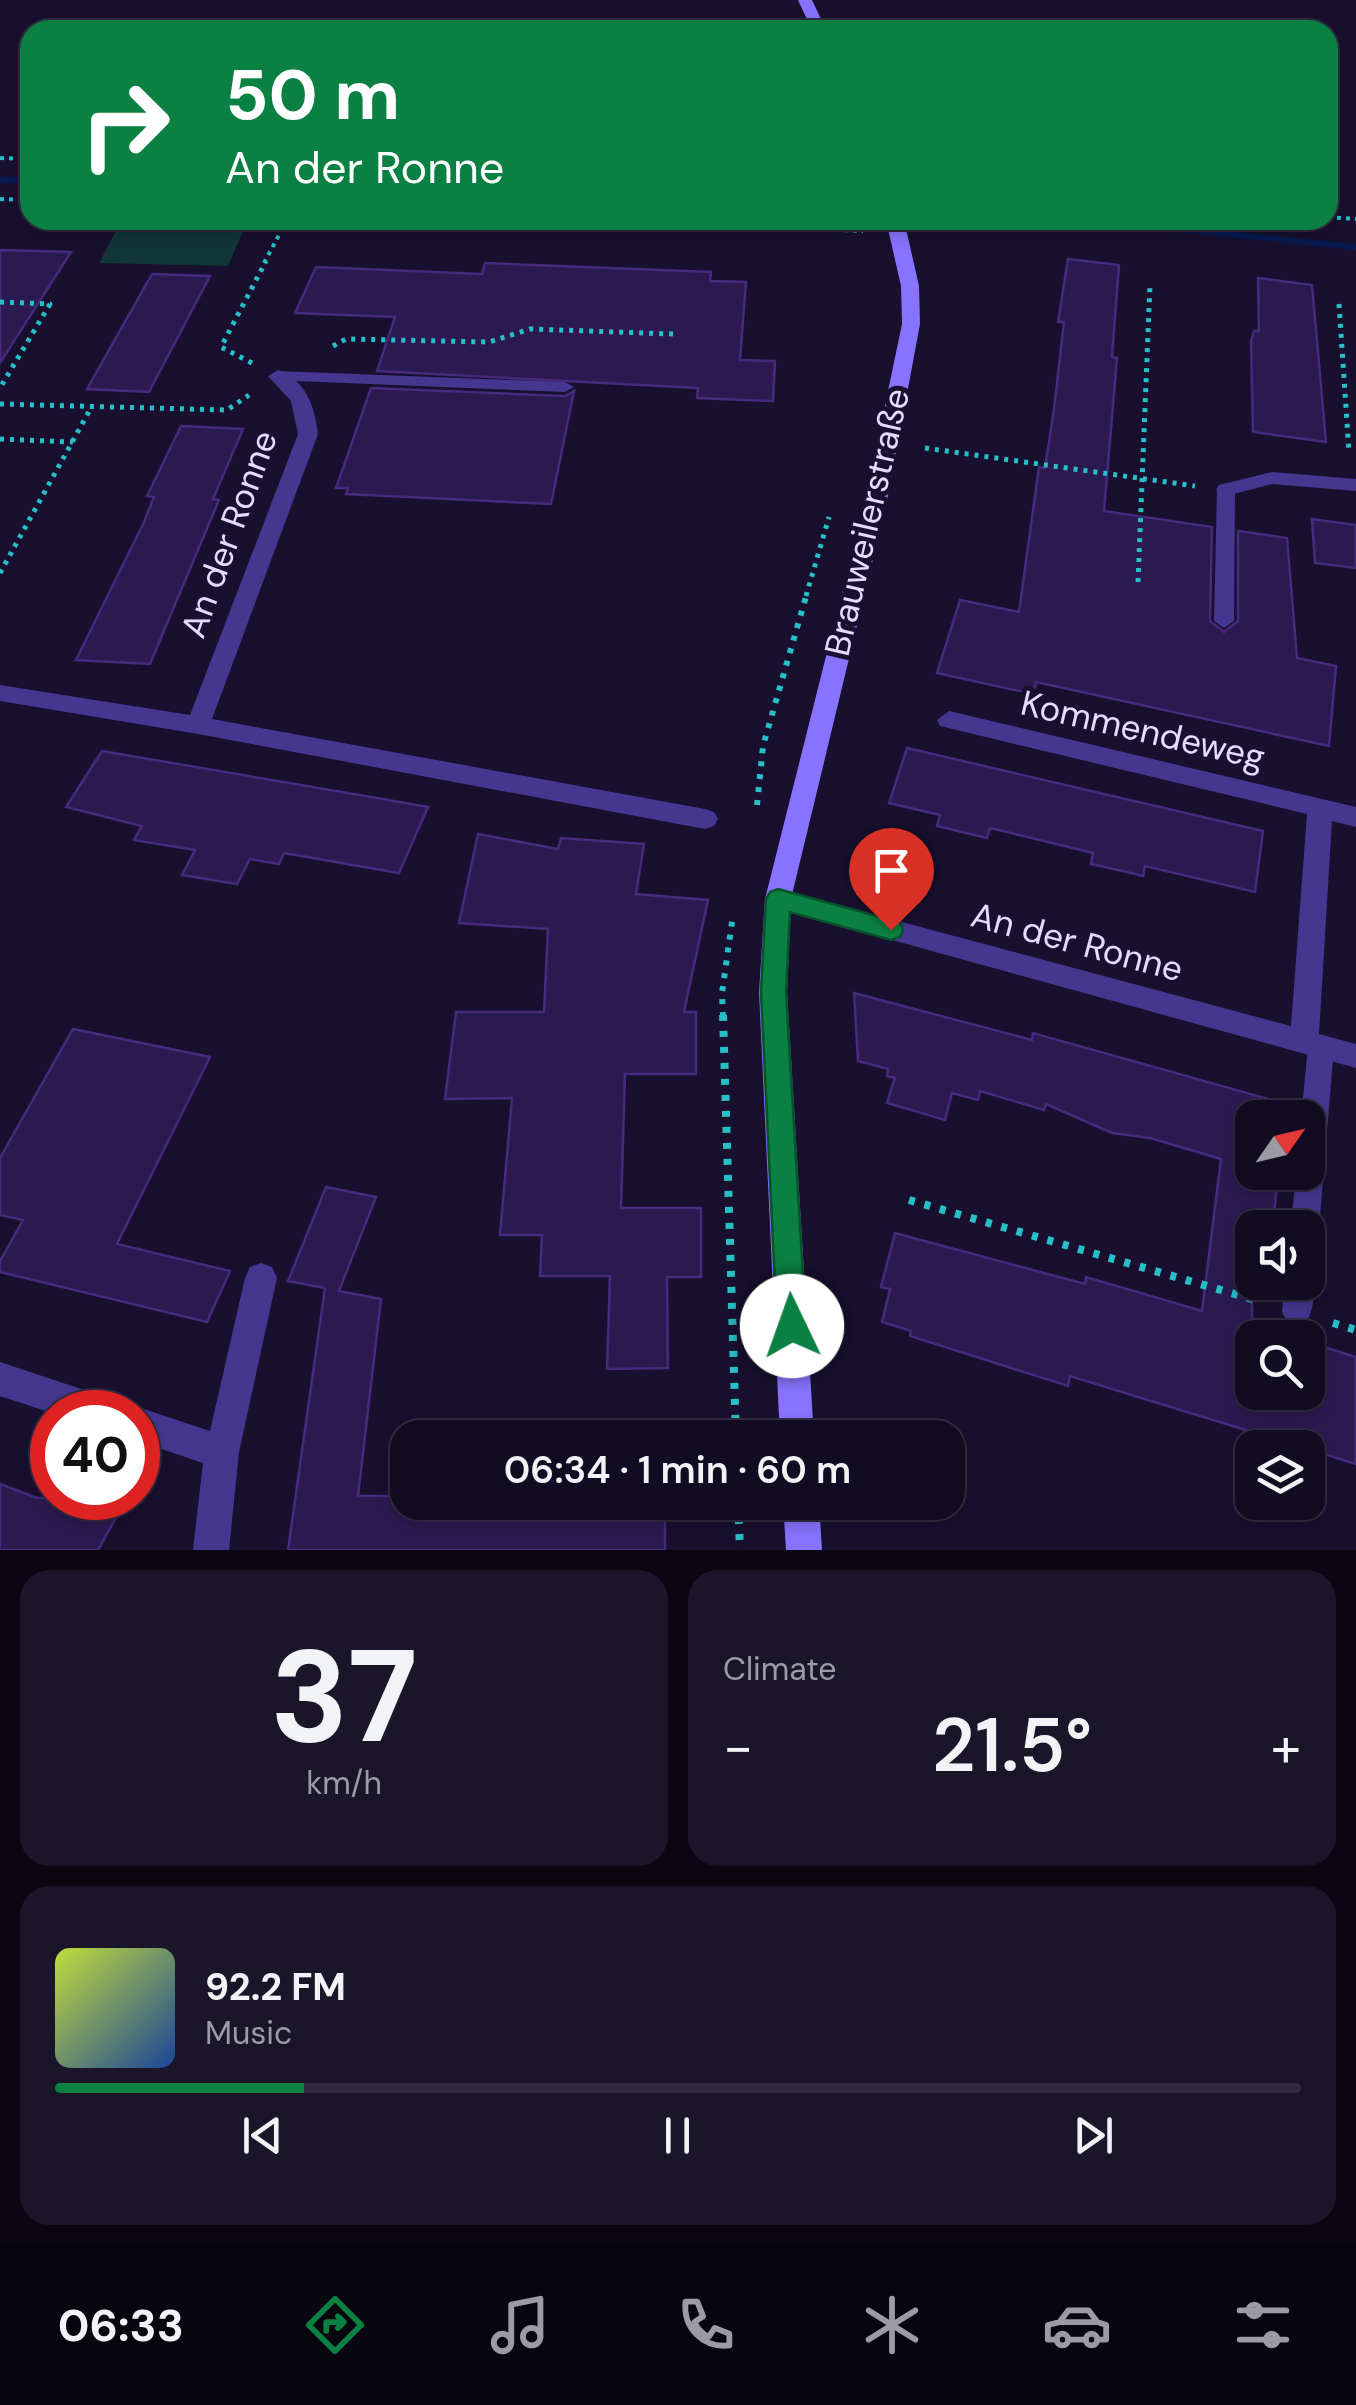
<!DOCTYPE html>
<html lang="en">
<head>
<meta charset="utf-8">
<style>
	:root { --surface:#120c22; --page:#1b152a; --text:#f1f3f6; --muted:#9c9ba5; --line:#312c40; --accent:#0b8043 }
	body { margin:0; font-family:"DM Sans",sans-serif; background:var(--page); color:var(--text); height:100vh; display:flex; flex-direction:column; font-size:38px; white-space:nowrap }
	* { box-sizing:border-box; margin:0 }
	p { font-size:32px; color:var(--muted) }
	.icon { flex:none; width:55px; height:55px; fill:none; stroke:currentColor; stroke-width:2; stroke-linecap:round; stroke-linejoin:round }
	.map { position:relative; height:1550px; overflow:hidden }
	.side { display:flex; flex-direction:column; gap:20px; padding:20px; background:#0a0713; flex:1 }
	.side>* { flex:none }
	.banner { position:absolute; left:20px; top:20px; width:1318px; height:210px; border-radius:30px; box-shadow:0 5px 15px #0003,0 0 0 2px var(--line); background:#0b8043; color:#fff; overflow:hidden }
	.needle { width:65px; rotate:56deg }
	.fabs { position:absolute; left:1235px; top:1100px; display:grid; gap:20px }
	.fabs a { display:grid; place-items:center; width:90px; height:90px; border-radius:20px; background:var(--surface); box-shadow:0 5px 15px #0003,0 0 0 2px var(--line); font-size:50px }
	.speed { position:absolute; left:30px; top:1390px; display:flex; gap:20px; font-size:50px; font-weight:700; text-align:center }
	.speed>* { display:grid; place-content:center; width:130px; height:130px; border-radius:50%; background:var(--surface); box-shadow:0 5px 15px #0003,0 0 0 2px var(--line); line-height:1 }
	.speed .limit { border:15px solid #d22; background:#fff; color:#111 }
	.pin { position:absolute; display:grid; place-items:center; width:85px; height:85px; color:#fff; margin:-102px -42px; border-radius:50% 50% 50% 0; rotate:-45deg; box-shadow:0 0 10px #0007 }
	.pin .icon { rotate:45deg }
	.me { position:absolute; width:110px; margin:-55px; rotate:357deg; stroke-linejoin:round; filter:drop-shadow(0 0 8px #0008) }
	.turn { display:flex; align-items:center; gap:35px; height:210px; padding:0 40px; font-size:45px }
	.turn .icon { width:130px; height:130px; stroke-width:2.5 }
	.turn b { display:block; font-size:70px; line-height:85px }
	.big { font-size:75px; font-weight:600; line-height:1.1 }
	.side .tile { flex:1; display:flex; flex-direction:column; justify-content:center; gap:15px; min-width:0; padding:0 35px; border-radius:30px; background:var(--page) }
	.side .dial { align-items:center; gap:0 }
	.dial b { font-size:130px; line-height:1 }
	.song { display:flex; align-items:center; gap:30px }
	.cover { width:120px; height:120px; border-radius:15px; background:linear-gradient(135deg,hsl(70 70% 55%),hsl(220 70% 35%)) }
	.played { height:10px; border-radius:5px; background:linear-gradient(90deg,var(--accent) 20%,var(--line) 20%) }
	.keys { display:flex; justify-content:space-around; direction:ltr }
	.heat { display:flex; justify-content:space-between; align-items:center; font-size:55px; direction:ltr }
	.side .tiles { flex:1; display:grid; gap:20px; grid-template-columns:1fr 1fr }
	.tile:last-child { grid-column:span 2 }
	.trip { position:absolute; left:390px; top:1420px; width:575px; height:100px; border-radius:30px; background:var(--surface); box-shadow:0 5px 15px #0003,0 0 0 2px var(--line); font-weight:600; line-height:100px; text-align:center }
	.menu { display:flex; height:160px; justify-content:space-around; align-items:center; background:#07050e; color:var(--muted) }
	.menu .icon { width:70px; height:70px }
	.menu .active { color:var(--accent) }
	.menu b { font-size:45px; color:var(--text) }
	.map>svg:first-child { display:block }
	.green { fill:#123538 }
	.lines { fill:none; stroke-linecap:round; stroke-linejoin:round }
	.stream { fill:#07194f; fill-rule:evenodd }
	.building { fill:#2b1a50; stroke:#452a7e; stroke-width:2.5 }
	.path-far3 { stroke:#27bfc8; stroke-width:4; stroke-dasharray:4 5; stroke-linecap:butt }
	.path-far2 { stroke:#27bfc8; stroke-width:5; stroke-dasharray:4 6; stroke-linecap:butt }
	.path-far1 { stroke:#27bfc8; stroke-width:6; stroke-dasharray:5 8; stroke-linecap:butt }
	.path { stroke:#27bfc8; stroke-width:8; stroke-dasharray:6 10; stroke-linecap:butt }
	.lane { fill:#453790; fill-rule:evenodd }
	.street { fill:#453790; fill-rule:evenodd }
	.secondary { fill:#8773ff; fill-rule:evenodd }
	.route { fill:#0b8043; stroke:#07532c; stroke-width:2.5 }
	.labels { text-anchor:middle; stroke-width:10; stroke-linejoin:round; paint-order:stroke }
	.street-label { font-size:35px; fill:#e4dcff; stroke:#18102e }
</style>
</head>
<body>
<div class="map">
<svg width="1356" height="1550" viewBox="0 0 1356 1550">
	<rect width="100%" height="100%" fill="#18102e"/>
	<path class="green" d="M122 220H248L228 266 99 263Z"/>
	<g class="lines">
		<g class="stream">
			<path d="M0 177 30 178V184L0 183Z"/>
			<path d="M1081 220H1117L1356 244V250L1086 223Z"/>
		</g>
	</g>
	<g class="building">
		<path d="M0 250 71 252 0 363Z"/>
		<path d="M1068 259 1119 265 1112 357 1117 358 1104 511 1212 527 1210 621 1224 632 1238 621V531L1287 538 1297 658 1336 666 1329 746 1036 682 1033 694 937 673 960 600 1019 612 1039 467 1045 468 1054 409 1064 322H1058Z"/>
		<path d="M485 263 711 272 710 281 746 282 740 360 775 361 773 401 697 398 698 388 377 371 395 317 295 313 316 267 482 274Z"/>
		<path d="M152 274 210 276 149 392 87 389Z"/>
		<path d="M1258 278 1312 285 1326 442 1253 432 1251 341 1254 331H1259Z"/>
		<path d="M371 388 565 396 574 391 551 504 346 494 348 488H336Z"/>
		<path d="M181 426 243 429 213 499 219 500 150 664 76 660 144 522 154 497 147 496Z"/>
		<path d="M1312 519 1356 525V568L1315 563Z"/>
		<path d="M907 748 1263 831 1255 892 1145 866 1143 876 1118 870 1091 864 1093 853 990 828 987 838 937 826 940 815 889 803Z"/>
		<path d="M102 751 371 797 428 807 399 873 284 853 279 864 250 859 237 884 182 875 195 850 134 840 142 826 66 807Z"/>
		<path d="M478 834 558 849 561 838 644 844 636 894 708 900 684 1012H696V1074H625L621 1208H701V1277H667L668 1368 607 1369 610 1276H540L542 1235H500L512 1098 445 1099 456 1012H544L548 929 459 923Z"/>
		<path d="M854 993 1032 1040 1033 1033 1286 1104 1284 1118H1252V1172H1278L1273 1228H1252V1326L1292 1338H1252V1392H1308V1342L1356 1357V1464L1070 1376 1068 1386 910 1336 911 1331 882 1322 890 1289 881 1287 895 1233 1085 1284 1086 1277 1202 1311 1221 1159 1150 1138 1112 1133 1046 1104 1044 1110 980 1091 978 1100 952 1093 945 1120 887 1103 895 1078 887 1076 888 1069 858 1061Z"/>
		<path d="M73 1029 210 1057 117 1244 230 1271 207 1322 0 1272V1261L23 1220 0 1215V1158Z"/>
		<path d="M326 1187 376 1197 339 1291 381 1299 358 1496H408V1502H665V1550H288L325 1288 288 1281Z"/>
		<path d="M0 1484 37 1498H127L98 1550H0Z"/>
	</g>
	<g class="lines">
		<g class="path-far3">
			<path d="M0 158 30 159"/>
			<path d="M0 199 30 200"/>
			<path d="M1328 217 1356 219"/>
			<path d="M610 220 863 231"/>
			<path d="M264 263 287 220"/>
		</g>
		<g class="path-far2">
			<path d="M0 302 50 304 0 388"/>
			<path d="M1339 304 1349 452"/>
			<path d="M333 346 346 339 489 342 530 329 673 334"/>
			<path d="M252 363 221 347 266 261"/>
			<path d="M0 404 227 410 249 395"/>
			<path d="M0 439 73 442"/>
			<path d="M925 448 1195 486"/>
			<path d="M0 573 92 406"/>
			<path d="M1138 582 1150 284"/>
			<path d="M806 596 829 517"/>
		</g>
		<g class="path-far1">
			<path d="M757 805 763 746 807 593"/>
			<path d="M723 1017 722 993 733 915"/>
		</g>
		<g class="path">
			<path d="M723 1015 736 1438"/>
			<path d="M909 1200 1259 1301"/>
			<path d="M1333 1323 1356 1330"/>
			<path d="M738 1502 740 1550"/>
		</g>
		<g class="lane">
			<path d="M278 371 565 382 574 387 565 392 272 380 269 376Z"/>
			<path d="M1226 484 1235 490 1234 621 1224 628 1214 621 1217 490Z"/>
			<path d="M1321 1036 1330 1039 1334 1047 1319 1228 1315 1237 1308 1240V1228H1291L1296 1172H1308V1118H1301L1308 1047 1312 1039Z"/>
			<path d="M1308 1271C1318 1284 1314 1307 1307 1322L1297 1326 1287 1322 1282 1312 1285 1282H1308Z"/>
		</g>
		<g class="street">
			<path d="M278 370C306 380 315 407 318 434L212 719 705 809 714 812 718 819 714 826 705 829 198 734 0 701V685L190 715 298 434 291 401 268 376Z"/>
			<path d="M1272 472 1356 479V491L1272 484 1226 496 1216 490 1219 485Z"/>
			<path d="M949 711 1356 807V827L1332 821 1319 1034 1356 1044V1068L769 906 765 899 769 892 778 889 1291 1026 1307 814 940 726 937 720Z"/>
			<path d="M261 1263 272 1267 277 1278 239 1452 229 1550H193L203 1463 138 1441V1412H126L138 1407 210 1431 245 1278 250 1267Z"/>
			<path d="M0 1362 114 1400 119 1412 52 1413 0 1396Z"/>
		</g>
		<g class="secondary">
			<path d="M798 0H812L826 30H812Z"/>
			<path d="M886 220H904L919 286 920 324 887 501 791 899 787 992 814 1438H780L759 992 765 899 865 501 902 324 901 286Z"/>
			<path d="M783 1502H819L822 1550H786Z"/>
		</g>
	</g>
	<path class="route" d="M778 889 891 920 900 923 903 930 900 937 891 940 790 912 786 992 806 1326 802 1336 792 1341 781 1336 777 1326 761 992 766 899 770 892Z"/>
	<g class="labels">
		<g class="street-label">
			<text transform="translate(867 522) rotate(-77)" y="12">Brauweilerstraße</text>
			<text transform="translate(229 534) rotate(-70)" y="12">An der Ronne</text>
			<text transform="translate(1143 730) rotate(13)" y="12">Kommendeweg</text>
			<text transform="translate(1077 942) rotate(15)" y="12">An der Ronne</text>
		</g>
	</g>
</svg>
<div class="fabs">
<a><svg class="needle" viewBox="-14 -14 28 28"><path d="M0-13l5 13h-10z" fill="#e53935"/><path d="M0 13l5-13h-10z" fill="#9c9ba5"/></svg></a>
<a><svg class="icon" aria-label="sound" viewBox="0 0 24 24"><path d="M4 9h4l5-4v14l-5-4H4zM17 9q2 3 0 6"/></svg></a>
<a><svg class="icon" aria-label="search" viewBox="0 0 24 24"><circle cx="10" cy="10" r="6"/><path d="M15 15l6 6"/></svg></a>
<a><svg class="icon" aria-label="layers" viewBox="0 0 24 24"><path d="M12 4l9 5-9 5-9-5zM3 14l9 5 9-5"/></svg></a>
</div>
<div class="speed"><div class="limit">40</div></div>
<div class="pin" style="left:891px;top:930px;background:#d93025"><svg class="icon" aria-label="arrive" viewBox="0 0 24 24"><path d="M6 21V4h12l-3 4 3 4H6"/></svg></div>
<svg class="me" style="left:792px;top:1326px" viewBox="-20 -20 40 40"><circle r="19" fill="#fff"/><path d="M0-13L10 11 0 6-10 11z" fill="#0b8043"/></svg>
<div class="trip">06:34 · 1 min · 60 m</div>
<div class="banner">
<div class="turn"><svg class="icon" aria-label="right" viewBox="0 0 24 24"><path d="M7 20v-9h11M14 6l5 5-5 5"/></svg><div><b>50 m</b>An der Ronne</div></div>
</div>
</div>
<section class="side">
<div class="tiles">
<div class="tile dial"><b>37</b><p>km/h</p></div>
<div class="tile"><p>Climate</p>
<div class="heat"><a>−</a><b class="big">21.5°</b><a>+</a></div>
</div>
<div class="tile">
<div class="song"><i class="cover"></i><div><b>92.2 FM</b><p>Music</p></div></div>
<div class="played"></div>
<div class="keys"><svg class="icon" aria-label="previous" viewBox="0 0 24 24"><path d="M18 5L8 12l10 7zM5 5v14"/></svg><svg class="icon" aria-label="pause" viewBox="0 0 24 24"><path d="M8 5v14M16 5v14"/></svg><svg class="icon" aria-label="next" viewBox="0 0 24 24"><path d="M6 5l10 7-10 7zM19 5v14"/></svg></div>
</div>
</div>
</section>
<nav class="menu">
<b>06:33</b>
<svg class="icon active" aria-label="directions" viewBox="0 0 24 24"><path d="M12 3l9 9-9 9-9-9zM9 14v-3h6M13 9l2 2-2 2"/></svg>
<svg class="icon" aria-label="music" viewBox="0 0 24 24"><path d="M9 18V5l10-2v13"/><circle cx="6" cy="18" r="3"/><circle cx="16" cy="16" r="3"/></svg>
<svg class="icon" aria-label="phone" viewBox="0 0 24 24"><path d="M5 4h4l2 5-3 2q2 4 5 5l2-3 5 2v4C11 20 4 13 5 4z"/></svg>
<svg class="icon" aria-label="climate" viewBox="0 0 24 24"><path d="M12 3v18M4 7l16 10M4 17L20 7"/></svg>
<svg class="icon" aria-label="car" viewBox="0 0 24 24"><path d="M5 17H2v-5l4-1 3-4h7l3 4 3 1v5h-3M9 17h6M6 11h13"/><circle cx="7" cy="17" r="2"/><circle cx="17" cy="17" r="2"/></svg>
<svg class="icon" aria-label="filters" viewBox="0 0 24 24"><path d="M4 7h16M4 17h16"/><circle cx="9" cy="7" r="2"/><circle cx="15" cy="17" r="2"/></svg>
</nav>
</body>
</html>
